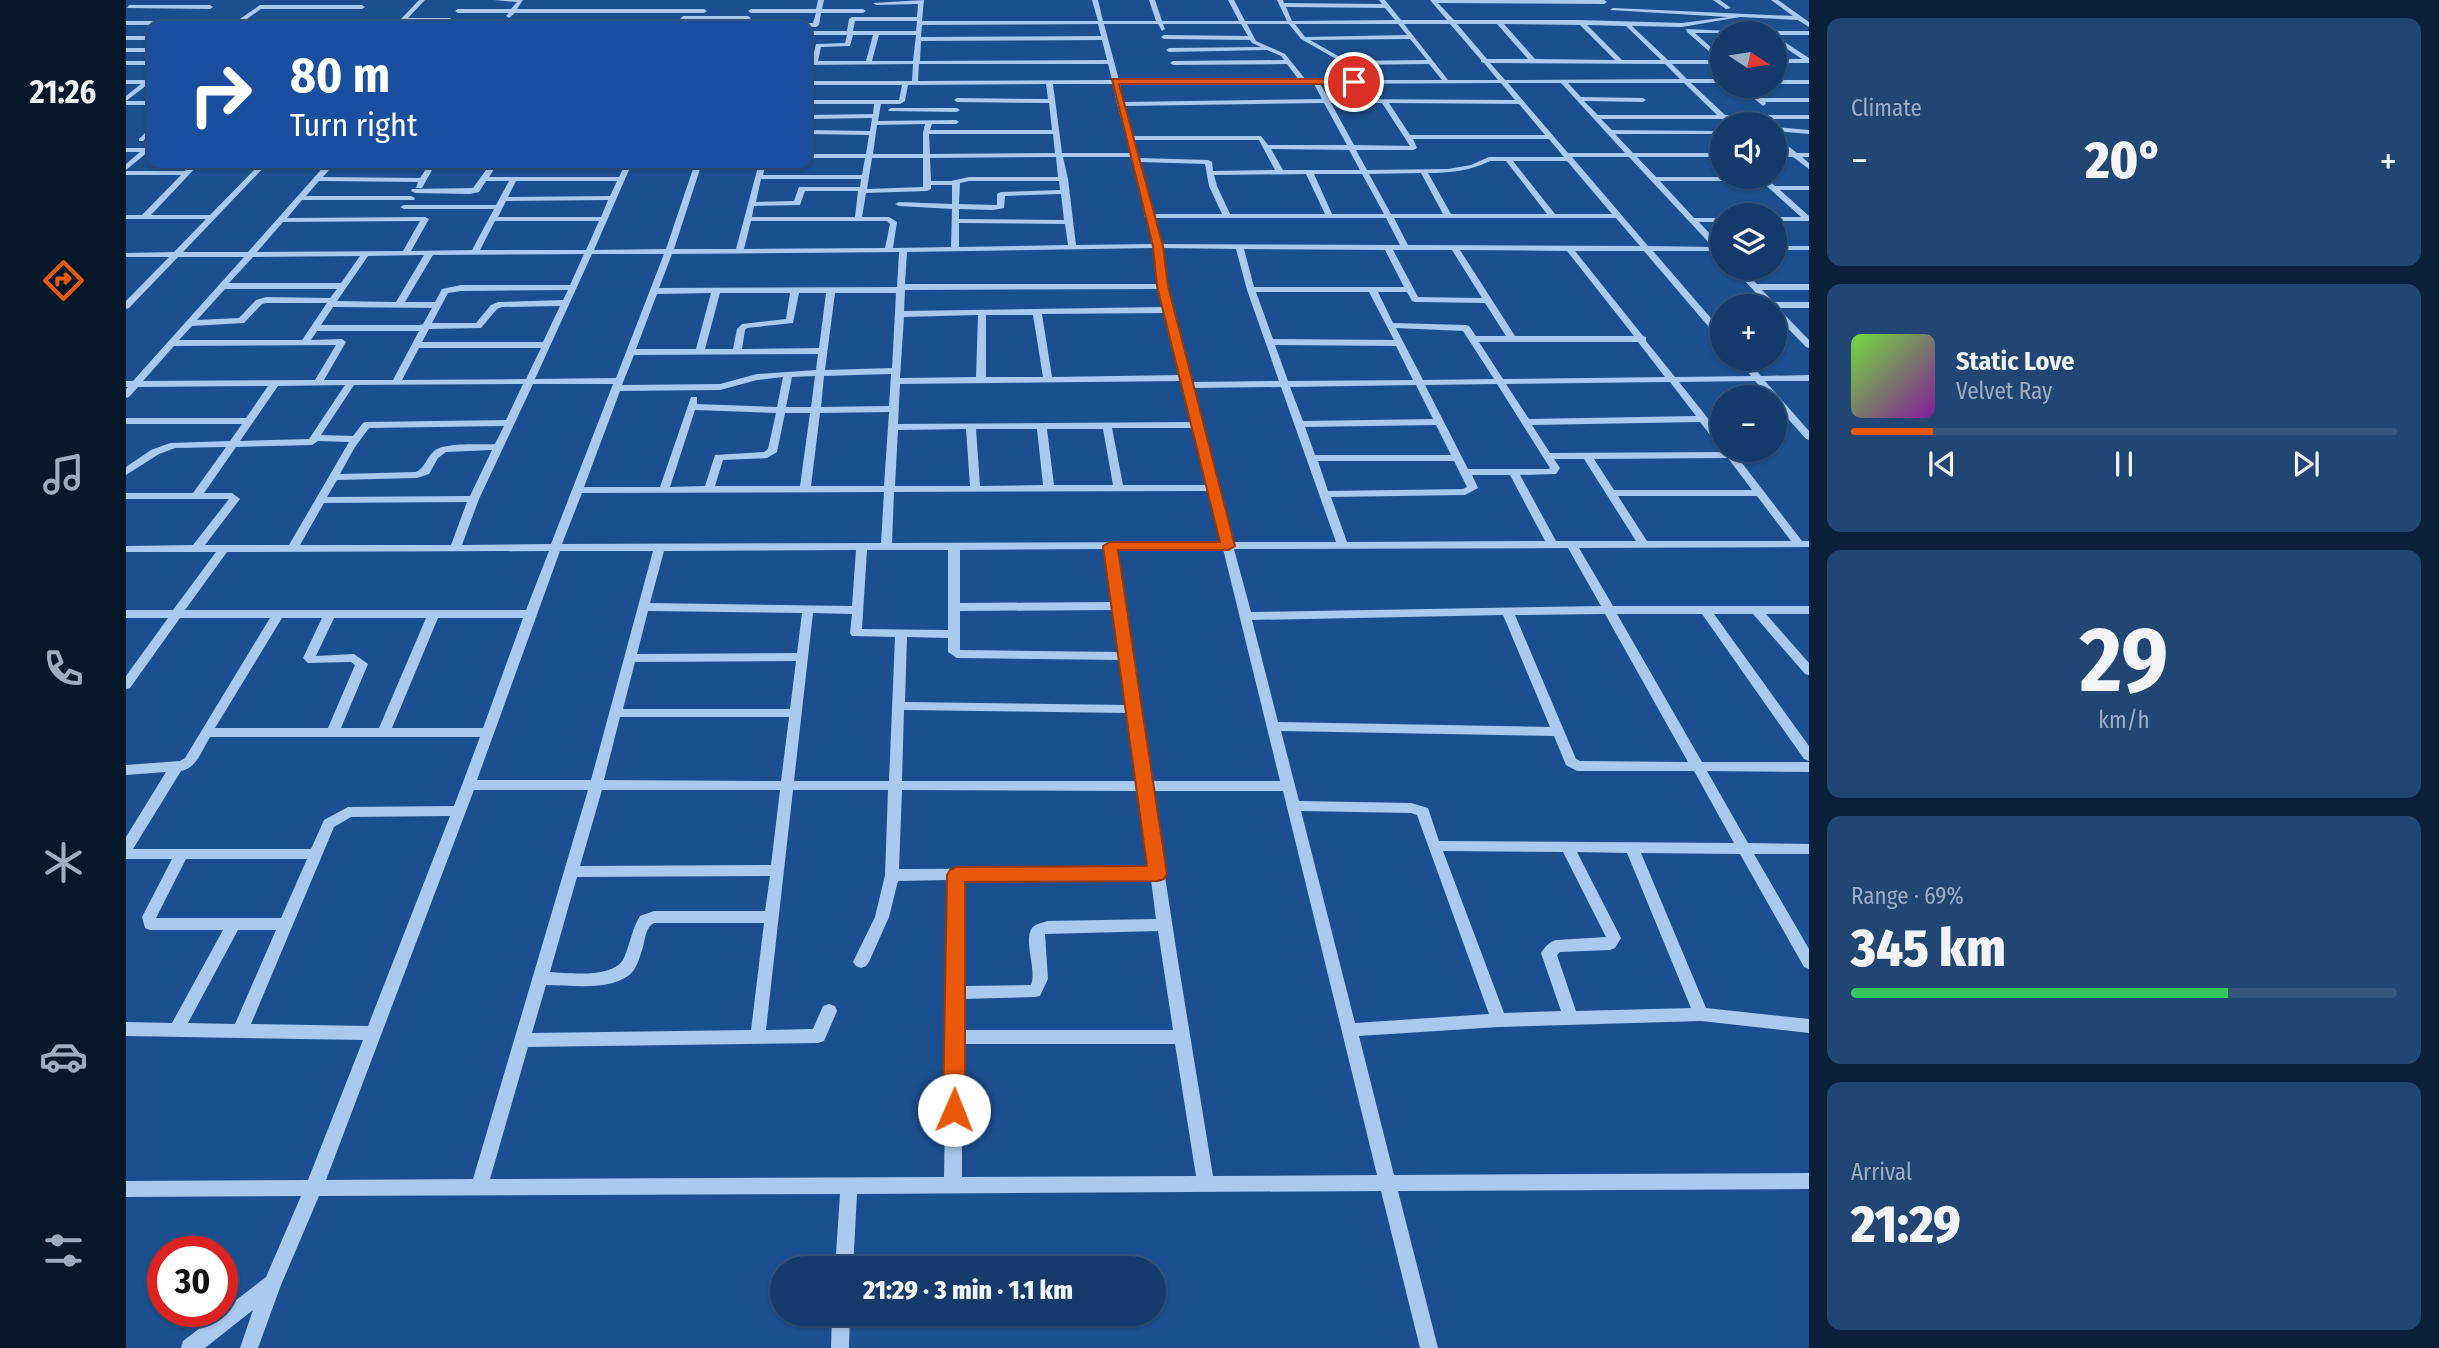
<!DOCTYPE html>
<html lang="en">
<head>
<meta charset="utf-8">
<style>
	:root { --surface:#143b6b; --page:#214673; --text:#f1f3f6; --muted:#9dadc1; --line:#33557e; --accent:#ea580c }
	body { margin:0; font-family:"Fira Sans Condensed",sans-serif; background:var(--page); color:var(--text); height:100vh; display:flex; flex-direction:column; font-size:26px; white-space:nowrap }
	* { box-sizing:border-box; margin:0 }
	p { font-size:23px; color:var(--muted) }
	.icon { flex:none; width:38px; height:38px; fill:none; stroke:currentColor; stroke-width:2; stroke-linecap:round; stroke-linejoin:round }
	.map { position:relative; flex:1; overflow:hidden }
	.details { display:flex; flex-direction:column; gap:18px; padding:18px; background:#0b203b; width:630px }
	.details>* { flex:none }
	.banner { position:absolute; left:21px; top:21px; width:665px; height:147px; border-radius:14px; box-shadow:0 2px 5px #0004,0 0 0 2px var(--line); background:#1a4fa0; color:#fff; overflow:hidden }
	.needle { width:46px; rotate:102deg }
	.controls { position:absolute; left:1584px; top:21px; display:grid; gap:14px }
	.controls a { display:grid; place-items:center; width:77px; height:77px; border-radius:50%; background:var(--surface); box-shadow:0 2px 5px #0004,0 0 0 2px var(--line); font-size:35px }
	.speed { position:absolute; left:21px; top:1236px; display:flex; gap:14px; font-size:35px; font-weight:700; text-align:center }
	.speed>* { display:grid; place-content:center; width:91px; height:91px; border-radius:50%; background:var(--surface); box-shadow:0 2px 5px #0004,0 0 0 2px var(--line); line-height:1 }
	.speed .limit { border:10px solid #d22; background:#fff; color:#111 }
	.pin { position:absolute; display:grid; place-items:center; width:60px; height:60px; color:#fff; margin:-30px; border:4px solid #fff; border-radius:50%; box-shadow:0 2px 7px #0007 }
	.me { position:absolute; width:77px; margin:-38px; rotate:1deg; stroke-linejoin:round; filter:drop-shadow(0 0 5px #0008) }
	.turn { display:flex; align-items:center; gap:24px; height:147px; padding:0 28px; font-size:32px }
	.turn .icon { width:91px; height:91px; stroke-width:2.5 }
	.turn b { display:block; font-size:49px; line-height:60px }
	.big { font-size:52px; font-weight:800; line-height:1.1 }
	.details .card { flex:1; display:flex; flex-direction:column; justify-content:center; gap:10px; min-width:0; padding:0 24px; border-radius:14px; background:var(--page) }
	.details .dial { align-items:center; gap:0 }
	.dial b { font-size:91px; line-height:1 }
	.song { display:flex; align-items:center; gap:21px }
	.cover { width:84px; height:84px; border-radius:10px; background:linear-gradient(135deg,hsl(100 70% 55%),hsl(290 70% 35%)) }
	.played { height:7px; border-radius:4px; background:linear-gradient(90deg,var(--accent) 15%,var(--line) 15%) }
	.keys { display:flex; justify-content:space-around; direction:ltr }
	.heat { display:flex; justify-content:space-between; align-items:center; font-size:38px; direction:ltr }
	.charge { height:10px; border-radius:5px; background:linear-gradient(90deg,#34c759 69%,var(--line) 0) }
	.trip { position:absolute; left:644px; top:1256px; width:396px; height:70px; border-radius:35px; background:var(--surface); box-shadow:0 2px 5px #0004,0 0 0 2px var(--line); font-weight:800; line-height:70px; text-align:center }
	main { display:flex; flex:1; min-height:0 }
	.dock { display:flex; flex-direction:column; width:126px; justify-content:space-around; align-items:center; background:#08182b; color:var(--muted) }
	.dock .icon { width:49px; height:49px }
	.dock .on { color:var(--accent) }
	.dock b { font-size:32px; color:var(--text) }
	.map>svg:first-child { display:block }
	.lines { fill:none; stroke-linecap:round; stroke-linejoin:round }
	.minor { fill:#a9c9ee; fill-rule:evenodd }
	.route { fill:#ea580c; stroke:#983908; stroke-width:2 }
</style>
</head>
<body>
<main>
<nav class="dock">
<b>21:26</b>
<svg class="icon on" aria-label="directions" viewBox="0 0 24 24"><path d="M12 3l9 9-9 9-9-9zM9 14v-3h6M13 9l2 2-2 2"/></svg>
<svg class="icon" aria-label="music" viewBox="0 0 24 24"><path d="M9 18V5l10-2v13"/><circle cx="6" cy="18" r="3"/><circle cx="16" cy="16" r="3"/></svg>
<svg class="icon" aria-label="phone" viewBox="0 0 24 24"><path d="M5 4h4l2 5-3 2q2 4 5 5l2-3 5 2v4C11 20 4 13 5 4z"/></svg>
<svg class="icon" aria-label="climate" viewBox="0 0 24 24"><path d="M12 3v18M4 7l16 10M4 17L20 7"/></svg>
<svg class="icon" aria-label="car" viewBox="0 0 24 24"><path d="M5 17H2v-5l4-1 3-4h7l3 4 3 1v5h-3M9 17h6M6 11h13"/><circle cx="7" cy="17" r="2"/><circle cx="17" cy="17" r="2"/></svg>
<svg class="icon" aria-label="filters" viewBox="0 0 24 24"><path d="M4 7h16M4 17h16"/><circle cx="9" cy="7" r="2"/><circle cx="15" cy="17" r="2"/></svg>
</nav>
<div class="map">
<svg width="1683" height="1348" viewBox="0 0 1683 1348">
	<rect width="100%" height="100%" fill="#1b4f8f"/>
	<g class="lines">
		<g class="minor">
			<path d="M293 0H299L282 18H324L327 20 324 22H279L274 24 0 25V21H111L134 5H236L239 7 236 9H135L118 21 274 20Z"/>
			<path d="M368 0H397L391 9H578L581 11 578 13H389L383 18 380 16 383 13H332L329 11 332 9H385L391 2Z"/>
			<path d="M692 0H698L696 9H737L740 11 737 13H695L693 25 690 27 617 26 620 24 687 23 690 13H625L622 11 625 9H690Z"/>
			<path d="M798 0 796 21H972L966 0H972L977 21H1030L1023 0H1029L1036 21H1113L1102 0H1108L1119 21H1161L1151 0H1157L1158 3 1256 4 1253 0H1259L1275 20H1321L1304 0H1478L1481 2 1478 4 1312 3 1328 20H1454L1556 23 1602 17 1484 10 1487 8 1667 16 1645 0H1652L1683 22V27L1672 20 1614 17 1556 27 1506 26 1542 60H1593L1561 32 1560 29 1626 32 1627 33H1569L1596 57V64H1546L1561 79H1596V83H1565L1599 115H1683V119H1475L1486 130 1589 131 1590 132 1587 134H1489L1507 153H1596V157H1511L1530 177H1639L1649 186H1683V190H1654L1683 216V221H1648V217H1675L1635 181H1534L1568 218H1596V222H1573L1596 247V254L1591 251H1527L1596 331V340L1593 339 1518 251H1449L1517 336 1520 337V341L1549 377 1625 376 1611 359H1620L1635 376 1683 375V381H1639L1683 431V440L1680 439 1648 403V397H1643L1629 381 1553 382 1596 436V446L1592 445 1574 422 1406 425 1424 453 1597 452 1596 450H1606L1676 541H1683V547L1453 548 1487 606H1683V614H1640L1683 663V675L1679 674 1627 614H1588L1683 746V761L1678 759 1576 614H1491L1576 762H1683V772L1581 771 1622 843 1683 844V854H1628L1683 949V969L1678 967 1614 854 1515 853 1580 1008 1683 1019V1033L1575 1021 1373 1027 1233 1036 1268 1175 1683 1173V1189L1272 1191 1312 1348H1294L1255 1191 731 1194 727 1269H709L714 1194 193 1196 155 1285 132 1348H114L127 1310 79 1348H55L57 1341 140 1277 175 1196 0 1197V1181L182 1180 237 1040 0 1036V1022L46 1023 97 930H24L19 928 16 917 46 859H0V837L40 772 0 775V765L54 761 59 758 144 618H54L4 688 0 689V676L42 618H0V610H47L90 552H0V546L67 545 103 499H0V493H67L100 447 49 448 33 454 0 475V467L25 450 44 443 104 441 116 424H0V418H120L142 386 12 387 3 397 0 398V389L2 387H0V381H7L118 257H52L3 308 0 309V301L43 257H0V253L48 252 80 219H0V215H16L55 175H0V171H59L67 163H74L25 215H84L135 163H142L57 252H122L201 163H209L197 177 294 178 304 163H310L296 188H290L292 182 193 181 180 196H285L289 198 288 200H176L161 218 299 217 303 219 285 251 346 250 368 209H278L274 207 278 205H370L383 181H360L353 192 344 194 289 193 285 191 286 189 347 188 365 163H372L363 177H493L500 163H506L468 250 540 249 569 163H576L548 249H610L633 163H640L637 175H736L739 158H681V154H740L743 135 681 134V130L744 131 746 118 681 119V115L747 114 748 104H681V100H773L776 85H681V81H786L787 64 681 65V61H686L690 44 719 43 721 35H681V31H721L723 19 726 17H791L792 4 750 5 747 3ZM1160 7 1259 8 1269 20 1166 21ZM729 21H791L790 31H727ZM972 24 975 36 795 37 796 25ZM978 24H1032L1036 31 1039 29 1037 24H1115L1122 36 1038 35 1035 37 1038 39 1124 40 1126 43 1135 47 1043 48 1040 50 1043 52 1141 50 1155 56 1158 60 1047 61 1044 63 1047 65 1161 64 1173 80H993ZM1121 24H1163L1175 39 1210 59 1223 80H1180L1159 54 1130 41ZM1169 24H1272L1281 35 1179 37ZM1278 24H1324L1355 60V62L1358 63 1372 80H1322ZM1331 24H1371L1402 59H1361ZM1378 24 1454 25 1489 60 1409 59ZM1461 25 1500 26 1535 60H1496ZM727 35H747L740 61H692L695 47 724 46ZM753 35H790L787 61H746ZM1284 39 1301 60 1217 61 1214 57 1184 40ZM976 40 981 60 794 61 795 41ZM1364 63 1539 64 1554 79 1379 80ZM793 64H982L986 80 792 81ZM1303 64 1316 80H1230L1220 65ZM1375 83 1389 100 1203 99 1194 84ZM1382 83H1435L1499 153H1442ZM1442 83H1558L1591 115H1472L1458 101 1517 102 1520 100 1517 98 1455 97ZM920 84 922 99 831 98 828 100 831 102 923 103 926 130H804L806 124H830L833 122 830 120 752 121 755 104H774L779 101 782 85ZM927 84H987L991 104 1005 153H936ZM994 84H1188L1196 99 998 102ZM1198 103 1221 145H1142L1135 136H1007L999 106ZM1205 103H1256L1284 146 1228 145ZM1263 103 1393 104 1419 135H1284ZM799 124 797 133V154H747L751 125ZM803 134H927L929 153 804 154ZM1287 139H1423L1438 157H1363L1345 165 1322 169 1241 170 1230 150H1287L1291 148ZM1008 140H1133L1149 170 1087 171 1086 162 1082 160 1013 158ZM1145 149 1223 150 1234 170H1157ZM930 157 932 177H843L825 181H805L804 158ZM937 157H1006L1020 214 1018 216 1021 218 1027 244 950 245 942 179ZM1446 157H1503L1587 247 1522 246ZM746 158H797V187L741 189ZM1364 161H1380L1421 214H1325L1302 173C1324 173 1344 171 1364 161ZM1387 161H1441L1486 214H1429ZM1014 162 1079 164 1083 186 1096 214H1028ZM1295 173 1317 214H1265L1243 174ZM1180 174 1199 214H1104L1091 186 1088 175ZM1188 174H1236L1258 214H1206ZM635 179H735L734 187H673L668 201 630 202ZM390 181H491L484 196 382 197ZM843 181H933L934 190 875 192 871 194V205L833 204 834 183ZM805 185H826V204L773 202 769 204 773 206 826 209 825 247 767 248 771 222 763 217H736L740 193 801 191 805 189ZM679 191H732L729 217H626L628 206 674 205ZM935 194 938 220 833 219V209L867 210 878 208 879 196ZM482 200 475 217H372L380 201ZM1029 218H1260L1274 245 1035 244ZM1268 218H1490L1514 246 1282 245ZM294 221 277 251 131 252 157 222ZM369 221H473L460 250H354ZM625 221H761L764 224 759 248 618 249ZM833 223 939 224 942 245 833 247ZM1028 248 1033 284H779L781 252ZM1036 248 1110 249 1121 290 1153 381 1066 382 1041 286ZM1118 249 1259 250 1278 287H1128ZM1267 250H1326L1356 298 1292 297ZM1334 250 1441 251 1508 336H1389ZM773 252 771 287 533 288 546 254ZM458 254 444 285H335L316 289 309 302H279L307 255ZM466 254H538L490 378 409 379ZM298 255 270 302 211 301 242 256ZM234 256 215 283H103L127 257ZM99 289H211L204 298 140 297 130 300 113 318 71 320ZM1033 289 1038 307 778 311 779 290ZM442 290 437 300 372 302 365 305 350 323H306L322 293 335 291ZM1130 292H1243L1268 340 1147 339ZM1252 292H1281L1286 301 1289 302 1359 303 1380 336H1350L1343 326 1340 325 1267 323ZM585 293 570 349H510L531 294ZM594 293H664L660 319 616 324 611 329 607 349H579ZM673 293H700L693 348 616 349 619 330 621 328 667 323ZM709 293H770L766 368 699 370ZM140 303H201L176 340H53L66 326 118 323 136 304ZM434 306 417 342H296L303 329 355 328 371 309 376 307ZM207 307 306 308 297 324 294 325H195ZM1039 313 1055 375 926 377 916 314ZM852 315 850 377 774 378 778 317ZM860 315H907L917 377H860ZM1270 328 1337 331 1368 379 1297 380ZM191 331H293L267 380H198L220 342 216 339 185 340ZM1353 342H1512L1539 377 1377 379ZM210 345 189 380 17 381 48 346ZM1149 345 1270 346 1287 380 1162 381ZM293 348H415L400 379 276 380ZM692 354 690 370 631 374 594 384 496 385 508 355ZM765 374 763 406 695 407 698 376ZM689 376 685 407H660L666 377ZM657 377 651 407 571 404V397H565L534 487H458L494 391 594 390 631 380ZM1056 381 1066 422 772 424 774 384ZM1544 382 1570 416 1403 419 1380 384ZM397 384 380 420 240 422 237 423 227 436 195 435 228 385ZM407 384H487L425 544 336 545 353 499ZM1371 384 1424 468 1423 469H1342L1299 385ZM219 385 183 439 114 441 152 386ZM1290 385 1307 419 1177 421 1164 387ZM1155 387 1210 542H1107L1067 388ZM569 410 650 413 642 449 638 452 589 455 579 486 544 487ZM763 412 758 486H685L694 413ZM659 413H684L674 486H589L597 460 641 458 651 452ZM1310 425 1325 455H1189L1179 427ZM378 426 369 444C353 445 319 442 308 451 300 458 299 468 290 472L214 474 229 447 243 428ZM986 428H1068L1082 485H997ZM840 429 844 486H769L772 430ZM850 429H911L917 485 854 486ZM921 429H977L987 485H928ZM192 441 223 442 163 545H79L114 499 106 493H78L110 447 186 445ZM366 450 344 496 201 497 211 480 291 478 303 474 312 458 320 452ZM1602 458 1626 490H1488L1468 459ZM1428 459H1458L1510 541H1430L1394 475 1430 474 1434 468ZM1192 461H1328L1341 487 1337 489 1202 491ZM1346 475H1384L1419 541 1221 542 1205 497 1339 495 1352 488ZM1083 491 1096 542 766 543 768 492ZM758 492 755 543 436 544 456 493ZM1492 496H1631L1665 541H1521ZM341 502 325 545H174L198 503ZM1442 548 1475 606 1125 612 1108 549ZM979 549 986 602 834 603V550ZM990 549H1097L1154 781H1025ZM730 550 726 606 524 603 538 551ZM741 550H822V630L736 629ZM423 551 400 610H59L101 552ZM434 551H527L465 780H351ZM987 610 993 652 834 650V611ZM522 611 676 613 671 653 511 654ZM687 613 726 614 724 633 726 636 769 637 763 781H668ZM1479 614 1562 762 1454 761 1450 759 1389 615ZM1377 615 1424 727 1152 722 1126 620ZM156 618H196L177 658 182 663 225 662 229 665 202 728H89ZM208 618H300L253 728H215L242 664 228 654 190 656ZM312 618H397L357 728H266ZM781 637 822 638V652L831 658 994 660 1001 705 779 702ZM670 661 664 709H497L509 662ZM778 710 1002 713 1011 781H776ZM494 717H663L655 781 478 780ZM1155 731 1428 736 1440 765 1451 771H1568L1608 843 1313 841 1302 808 1285 803 1173 801ZM84 737H354L328 806 222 807 198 820 185 849H7L55 771C71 768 76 750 84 737ZM348 790H462L347 1179 200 1180ZM476 790H654L645 865 454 866ZM667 790H762L759 875 749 917 727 962 730 966 735 968 740 966 743 962 763 917 772 881 823 880 818 1177 364 1179 402 1047 692 1043 698 1041 711 1011 709 1006 703 1004 697 1006 687 1029 640 1030ZM776 790 1013 791 1023 868 773 869ZM1026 791H1157L1251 1175 1087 1176 1051 955ZM1175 811 1285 813 1291 815 1363 1014 1229 1023ZM324 816 242 1026 125 1024 208 827 225 817ZM1317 851 1437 852 1480 937 1430 940C1423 942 1419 947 1415 953L1435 1011 1378 1013ZM1451 852 1501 853 1565 1008 1450 1011 1431 955 1434 952 1484 950 1489 948 1495 938ZM60 859H181L155 918H30ZM644 876 639 911H528L514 916C506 929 504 944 498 958 488 979 443 973 424 972L451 877ZM837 880H1025L1030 919 921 921C916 923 909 924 906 928 897 941 911 969 905 985L837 986ZM528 923H638L625 1030 406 1033 420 985C445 985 480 991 502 976 511 970 514 956 517 947 519 938 520 927 528 923ZM112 930H150L109 1024 62 1023ZM1032 931 1047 1030H836L837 999 909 997 914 996 922 979 919 934ZM836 1044H1049L1070 1176 836 1177Z"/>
			<path d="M1587 0H1594L1605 8 1600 9Z"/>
			<path d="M3 5H84L87 7 84 9 1 8Z"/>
			<path d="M557 16H622L625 18 622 20H559L553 26H547Z"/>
			<path d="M319 23 488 24 491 26H317Z"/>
			<path d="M1648 31H1683V35H1648L1645 33Z"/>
			<path d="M1648 35 1683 58V63H1648V59H1676L1648 40Z"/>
			<rect x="0" y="36" width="26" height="4"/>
			<rect x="0" y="48" width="26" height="4"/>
			<rect x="0" y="61" width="26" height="4"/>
			<path d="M0 80H22L25 82 0 101V96L15 84H0Z"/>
			<rect x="1648" y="80" width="35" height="4"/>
			<path d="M1613 86H1620L1634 98H1683V102H1639L1640 104 1637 106Z"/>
			<rect x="0" y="101" width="26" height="4"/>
			<path d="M765 108H831L834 110 831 112 763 111 762 110Z"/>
			<path d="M26 126V132L17 141H13V139Z"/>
			<path d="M1648 127 1683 130V134L1648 131Z"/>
			<path d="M1648 135 1671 153H1683V157H1676L1683 163V169L1667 157H1648V153H1662L1648 141Z"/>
			<path d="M26 143V148L23 151 0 170V164L14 152H0V148H19Z"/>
			<rect x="1648" y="246" width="35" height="4"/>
			<path d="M1607 268H1615L1631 284H1683V290H1636L1648 302H1683V308H1652L1683 340V348L1680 347 1648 314V306H1642Z"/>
			<path d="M706 1314H724L723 1348H705Z"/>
		</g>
	</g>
	<path class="route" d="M986 79H1228L1232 82 1228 84H993L1037 246 1042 286 1109 546 1102 550H992L1041 874 1038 879 1032 881 839 882V1110L836 1117 828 1120 821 1117 817 1110 821 875 824 870 830 867 1021 866 977 546 984 542H1094L1031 286 1027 246Z"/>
</svg>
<div class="controls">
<a><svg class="needle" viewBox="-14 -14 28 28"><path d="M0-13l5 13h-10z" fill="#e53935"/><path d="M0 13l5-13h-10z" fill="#9dadc1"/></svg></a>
<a><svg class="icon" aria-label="sound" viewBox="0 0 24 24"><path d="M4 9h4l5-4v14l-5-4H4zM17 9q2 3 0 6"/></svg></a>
<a><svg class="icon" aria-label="layers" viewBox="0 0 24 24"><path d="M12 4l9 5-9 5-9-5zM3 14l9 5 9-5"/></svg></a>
<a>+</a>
<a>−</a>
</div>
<div class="speed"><div class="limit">30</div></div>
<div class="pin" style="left:1228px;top:82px;background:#d93025"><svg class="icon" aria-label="arrive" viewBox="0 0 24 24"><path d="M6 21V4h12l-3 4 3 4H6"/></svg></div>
<svg class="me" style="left:828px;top:1110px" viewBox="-20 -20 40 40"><circle r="19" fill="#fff"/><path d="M0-13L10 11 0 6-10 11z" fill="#ea580c"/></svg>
<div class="trip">21:29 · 3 min · 1.1 km</div>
<div class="banner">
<div class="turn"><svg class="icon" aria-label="right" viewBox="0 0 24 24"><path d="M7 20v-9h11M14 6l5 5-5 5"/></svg><div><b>80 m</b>Turn right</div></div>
</div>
</div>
<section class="details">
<div class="card"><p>Climate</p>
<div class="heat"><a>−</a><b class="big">20°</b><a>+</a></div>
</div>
<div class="card">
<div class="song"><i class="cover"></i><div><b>Static Love</b><p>Velvet Ray</p></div></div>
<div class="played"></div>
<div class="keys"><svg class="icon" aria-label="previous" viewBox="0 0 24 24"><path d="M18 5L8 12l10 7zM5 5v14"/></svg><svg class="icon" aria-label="pause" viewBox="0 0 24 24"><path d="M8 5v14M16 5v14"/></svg><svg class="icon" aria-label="next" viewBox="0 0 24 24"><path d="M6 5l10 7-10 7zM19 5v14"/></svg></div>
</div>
<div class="card dial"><b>29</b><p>km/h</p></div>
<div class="card"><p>Range · 69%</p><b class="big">345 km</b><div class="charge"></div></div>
<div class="card"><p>Arrival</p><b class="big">21:29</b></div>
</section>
</main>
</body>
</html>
